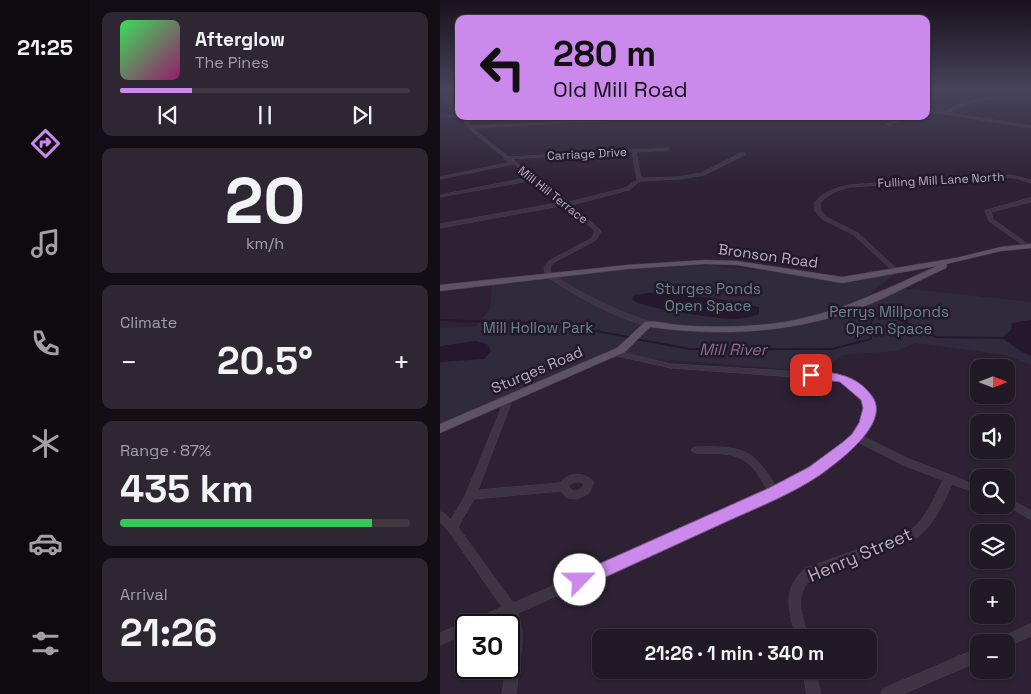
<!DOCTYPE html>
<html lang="en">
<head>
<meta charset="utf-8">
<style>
	:root { --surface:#221926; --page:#2e2632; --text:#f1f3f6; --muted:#a2a0a7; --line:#3f3843; --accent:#cb89eb }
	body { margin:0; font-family:"Space Grotesk",sans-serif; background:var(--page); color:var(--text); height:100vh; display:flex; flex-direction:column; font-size:19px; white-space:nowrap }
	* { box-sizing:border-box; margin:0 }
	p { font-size:16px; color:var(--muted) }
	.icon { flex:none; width:28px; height:28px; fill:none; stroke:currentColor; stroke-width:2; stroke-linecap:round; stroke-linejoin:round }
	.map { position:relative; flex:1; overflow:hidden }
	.drawer { display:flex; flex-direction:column; gap:12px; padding:12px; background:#130e15; width:350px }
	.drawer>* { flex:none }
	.hud { position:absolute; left:15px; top:15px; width:475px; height:105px; border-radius:10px; box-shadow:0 1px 4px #0004,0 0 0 1px var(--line); background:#cb89eb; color:#111; overflow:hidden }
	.needle { width:32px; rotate:90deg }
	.buttons { position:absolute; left:530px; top:359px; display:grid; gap:10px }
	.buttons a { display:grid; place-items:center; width:45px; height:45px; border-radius:10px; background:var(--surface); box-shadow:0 1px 4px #0004,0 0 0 1px var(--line); font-size:25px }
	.speed { position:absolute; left:15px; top:614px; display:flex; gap:10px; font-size:25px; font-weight:700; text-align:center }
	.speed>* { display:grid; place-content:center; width:65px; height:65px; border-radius:50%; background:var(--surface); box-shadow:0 1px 4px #0004,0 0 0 1px var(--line); line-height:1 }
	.speed .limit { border:2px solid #111; border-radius:8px; background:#fff; color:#111 }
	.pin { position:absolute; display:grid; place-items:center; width:42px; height:42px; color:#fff; margin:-21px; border-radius:10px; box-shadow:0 2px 8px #0006 }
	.me { position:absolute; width:55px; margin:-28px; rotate:67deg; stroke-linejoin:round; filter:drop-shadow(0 0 4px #0008) }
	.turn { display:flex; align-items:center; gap:18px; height:105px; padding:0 15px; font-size:22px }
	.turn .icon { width:65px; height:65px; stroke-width:2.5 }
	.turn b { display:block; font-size:35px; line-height:42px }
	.big { font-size:38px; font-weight:700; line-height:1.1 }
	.drawer .card { flex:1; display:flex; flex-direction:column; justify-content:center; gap:8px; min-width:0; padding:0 18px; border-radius:10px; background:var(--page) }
	.drawer .dial { align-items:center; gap:0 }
	.dial b { font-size:65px; line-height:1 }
	.song { display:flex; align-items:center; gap:15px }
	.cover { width:60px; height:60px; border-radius:8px; background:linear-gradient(135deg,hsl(130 70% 55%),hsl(320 70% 35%)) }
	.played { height:5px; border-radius:2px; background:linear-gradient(90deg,var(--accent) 25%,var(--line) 25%) }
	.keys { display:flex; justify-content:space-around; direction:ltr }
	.heat { display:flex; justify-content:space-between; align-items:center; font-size:28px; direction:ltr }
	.charge { height:8px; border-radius:4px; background:linear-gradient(90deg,#34c759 87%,var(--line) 0) }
	.trip { position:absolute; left:152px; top:629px; width:285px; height:50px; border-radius:10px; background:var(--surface); box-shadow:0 1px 4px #0004,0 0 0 1px var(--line); font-weight:700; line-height:50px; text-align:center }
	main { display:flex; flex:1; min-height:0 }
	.tabs { display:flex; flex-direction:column; width:90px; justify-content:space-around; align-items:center; background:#0e0a0f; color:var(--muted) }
	.tabs .icon { width:35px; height:35px }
	.tabs .on { color:var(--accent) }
	.tabs b { font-size:22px; color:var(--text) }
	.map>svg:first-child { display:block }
	.green { fill:#2f2b3d }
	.water { fill:#26162f }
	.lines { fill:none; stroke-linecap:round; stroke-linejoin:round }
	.stream { stroke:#26162f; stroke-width:2 }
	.minor-casing { stroke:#483e4e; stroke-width:1 }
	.major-casing { stroke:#483e4e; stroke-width:1 }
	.minor { fill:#3f3444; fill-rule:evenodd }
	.major { fill:#5e5264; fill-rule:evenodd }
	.route { fill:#cb89eb; stroke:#845999 }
	.labels { text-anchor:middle; stroke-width:5; stroke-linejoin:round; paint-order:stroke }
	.far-street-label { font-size:12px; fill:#bbaec1; stroke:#231a29 }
	.street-label { font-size:15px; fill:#bbaec1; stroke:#231a29 }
	.park-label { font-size:15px; fill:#69848f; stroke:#231a29 }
	.water-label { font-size:16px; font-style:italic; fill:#8a6b9d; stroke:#231a29 }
	.near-street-label { font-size:18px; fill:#bbaec1; stroke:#231a29 }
</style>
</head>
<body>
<main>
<nav class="tabs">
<b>21:25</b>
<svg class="icon on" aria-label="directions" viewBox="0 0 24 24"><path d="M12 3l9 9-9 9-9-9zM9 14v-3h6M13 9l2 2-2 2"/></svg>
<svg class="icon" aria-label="music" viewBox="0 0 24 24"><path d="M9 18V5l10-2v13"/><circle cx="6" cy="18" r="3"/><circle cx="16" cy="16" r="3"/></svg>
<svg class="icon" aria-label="phone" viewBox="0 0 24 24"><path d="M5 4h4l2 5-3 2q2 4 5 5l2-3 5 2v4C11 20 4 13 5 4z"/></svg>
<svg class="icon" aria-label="climate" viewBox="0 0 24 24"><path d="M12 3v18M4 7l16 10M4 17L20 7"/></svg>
<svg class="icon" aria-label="car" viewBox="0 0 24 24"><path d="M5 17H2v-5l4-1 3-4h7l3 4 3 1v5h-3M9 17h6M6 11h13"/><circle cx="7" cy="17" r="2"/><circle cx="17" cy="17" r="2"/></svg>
<svg class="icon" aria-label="filters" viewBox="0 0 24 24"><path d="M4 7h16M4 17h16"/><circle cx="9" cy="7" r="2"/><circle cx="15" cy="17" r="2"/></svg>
</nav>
<section class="drawer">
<div class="card">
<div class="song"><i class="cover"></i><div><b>Afterglow</b><p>The Pines</p></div></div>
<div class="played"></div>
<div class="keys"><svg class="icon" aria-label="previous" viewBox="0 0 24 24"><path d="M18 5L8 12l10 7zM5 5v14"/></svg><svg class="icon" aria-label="pause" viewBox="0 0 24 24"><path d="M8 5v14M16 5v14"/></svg><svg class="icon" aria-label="next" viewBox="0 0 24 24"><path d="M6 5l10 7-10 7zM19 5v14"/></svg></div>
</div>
<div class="card dial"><b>20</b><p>km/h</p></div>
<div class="card"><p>Climate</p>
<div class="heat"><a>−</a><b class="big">20.5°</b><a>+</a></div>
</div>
<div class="card"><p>Range · 87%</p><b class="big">435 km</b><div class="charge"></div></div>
<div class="card"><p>Arrival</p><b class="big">21:26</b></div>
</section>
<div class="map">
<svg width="591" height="694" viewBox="0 0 591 694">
	<rect width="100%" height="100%" fill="#2d2133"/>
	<path class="green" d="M269 265 402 279 456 273 429 295 451 287 591 302V365L566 355 475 343 457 351 402 355 383 372 230 360 180 358 148 360 0 427V328L37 326 50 309 52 283 168 270Z"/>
	<g class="water">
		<path d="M209 293C246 294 283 299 319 307V314C311 317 301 319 292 319 275 318 201 309 192 299L195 295Z"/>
		<path d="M591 320V356L582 352 562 338 571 330 572 323Z"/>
		<path d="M36 341 47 344 51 351 44 359 0 362V346Z"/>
	</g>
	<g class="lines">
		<g class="stream">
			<path d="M0 320 116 324 189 337"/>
			<path d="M196 339 250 349H392L431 339 430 325 434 316 447 314 496 337 563 338"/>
		</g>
		<defs>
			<g id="minor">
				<path d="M0 90H3L19 111V116H22L31 126 223 116H252L33 128 38 133 69 157 228 148 229 149 227 150 196 152 201 178 239 177 261 173 301 153H305V155L264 175 239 179 200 181 189 190 132 205 161 231 156 240 113 263 110 268 111 274C142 294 175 311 211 322L212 324 211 326H208C171 316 138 297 106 276L104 268 109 261 152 238 155 231 126 205 0 228V224L123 202 94 180 0 197V195L91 177 74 164 0 179V177L71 162 64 159V157L36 135 19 117H0V115H18ZM192 152 197 180 185 188 129 202 72 159Z"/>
				<path d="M559 97H591V99C562 98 535 97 509 113L591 126V128L486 111V109L506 112C520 100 541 98 559 97Z"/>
				<path d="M466 116H472L449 125 446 124Z"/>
				<path d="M559 175 576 176 591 180V183L575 178 559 177 410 187C398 190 388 194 380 203L381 211 386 217 418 233 458 270 459 271 456 273 454 272 414 235 382 219 375 211 374 203C384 191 396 188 410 185Z"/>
				<path d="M591 198V202L551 212 553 219 589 245V247L587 248 549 221 545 211Z"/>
				<path d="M173 351H176L231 364 397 374C431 384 442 405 422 436L469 459 539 486V494L512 484C503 503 495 523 478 537L374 576C352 596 362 612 368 638H356C349 609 341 590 366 568L470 531C487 517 494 499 503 480L463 465 418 442 406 452 379 473 339 496 182 567 78 613 82 631V645L76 694H62L66 668H69L70 631 67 617 48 625H26V634L0 645V633L26 622 29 623 30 621 62 607 8 530 0 522V512L4 513 11 520 26 494 66 396H72L73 398 38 490 120 483C128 472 146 471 154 483L148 494 137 499 127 498 121 491 34 499 18 527 73 603 174 560 329 492C321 480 314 464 300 458 288 452 270 454 256 453L253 452 251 450 253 448 256 447C274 447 298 445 313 457 323 465 330 477 337 488 364 474 430 439 423 404 421 390 408 384 396 380L231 368 173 355 172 353ZM135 482H141L144 484C142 489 138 491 133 491L128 486Z"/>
				<path d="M566 496 591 511V520L566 505Z"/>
				<path d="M591 624V636L566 647V642H558L560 638Z"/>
				<path d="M539 648V661L463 694H441L443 689Z"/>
				<path d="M363 670H375L381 694H367Z"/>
			</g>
			<path id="major" d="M591 244V248L561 251 506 264 507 266 506 268C473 283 440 302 406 313 342 334 276 336 210 327L185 352 0 433V424L177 348 205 322C215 320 228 324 239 325 261 327 282 327 304 326 380 323 430 296 497 266L402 283 297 265 265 264 187 269 0 291V285L187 265 265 260 297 261 402 277 516 258 561 247Z"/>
		</defs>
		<use href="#minor" class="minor-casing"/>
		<use href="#major" class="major-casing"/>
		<use href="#minor" class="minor"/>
		<use href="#major" class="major"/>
	</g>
	<linearGradient id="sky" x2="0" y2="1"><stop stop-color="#19121c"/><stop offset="0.48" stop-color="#46435b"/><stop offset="1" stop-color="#46435b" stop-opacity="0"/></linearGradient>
	<rect width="591" height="187" fill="url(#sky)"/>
	<path class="route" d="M371 371C395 372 417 375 432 396 452 423 398 462 380 475 352 494 319 507 288 521 241 543 193 564 146 586L140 588 134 586 131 580 134 575 329 488 369 467 403 442 412 434 419 423 423 408 421 400 400 382 367 378 365 375Z"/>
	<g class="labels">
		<g class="far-street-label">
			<text transform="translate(147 154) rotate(-3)" y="4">Carriage Drive</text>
			<text transform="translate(501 180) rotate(-3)" y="4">Fulling Mill Lane North</text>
			<text transform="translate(113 195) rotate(38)" y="4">Mill Hill Terrace</text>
		</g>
		<g class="street-label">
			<text transform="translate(328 256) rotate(8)" y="5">Bronson Road</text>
			<text transform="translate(97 370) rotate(-23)" y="5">Sturges Road</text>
		</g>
		<g class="park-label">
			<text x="268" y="294">Sturges Ponds<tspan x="268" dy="17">Open Space</tspan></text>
			<text x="449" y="317">Perrys Millponds<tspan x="449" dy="17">Open Space</tspan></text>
			<text x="98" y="333">Mill Hollow Park</text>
		</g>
		<g class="water-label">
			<text x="293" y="355">Mill River</text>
		</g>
		<g class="near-street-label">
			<text transform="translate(420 555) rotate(-23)" y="6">Henry Street</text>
		</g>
	</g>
</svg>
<div class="buttons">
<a><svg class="needle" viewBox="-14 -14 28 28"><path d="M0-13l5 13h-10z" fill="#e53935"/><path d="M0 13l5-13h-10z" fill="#a2a0a7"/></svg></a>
<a><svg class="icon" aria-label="sound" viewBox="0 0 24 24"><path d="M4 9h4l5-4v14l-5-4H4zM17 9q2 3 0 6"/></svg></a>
<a><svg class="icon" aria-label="search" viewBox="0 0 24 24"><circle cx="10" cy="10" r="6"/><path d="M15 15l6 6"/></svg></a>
<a><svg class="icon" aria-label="layers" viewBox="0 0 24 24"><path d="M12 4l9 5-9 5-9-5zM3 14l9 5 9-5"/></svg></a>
<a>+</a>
<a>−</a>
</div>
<div class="speed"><div class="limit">30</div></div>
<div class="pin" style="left:371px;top:375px;background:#d93025"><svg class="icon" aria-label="arrive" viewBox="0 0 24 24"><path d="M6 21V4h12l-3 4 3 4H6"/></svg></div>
<svg class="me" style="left:140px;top:580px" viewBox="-20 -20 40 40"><circle r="19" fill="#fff"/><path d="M0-13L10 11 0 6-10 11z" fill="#cb89eb"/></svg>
<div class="trip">21:26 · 1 min · 340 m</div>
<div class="hud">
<div class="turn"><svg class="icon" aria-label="left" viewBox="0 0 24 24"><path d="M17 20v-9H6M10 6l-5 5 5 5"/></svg><div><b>280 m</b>Old Mill Road</div></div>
</div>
</div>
</main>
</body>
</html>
